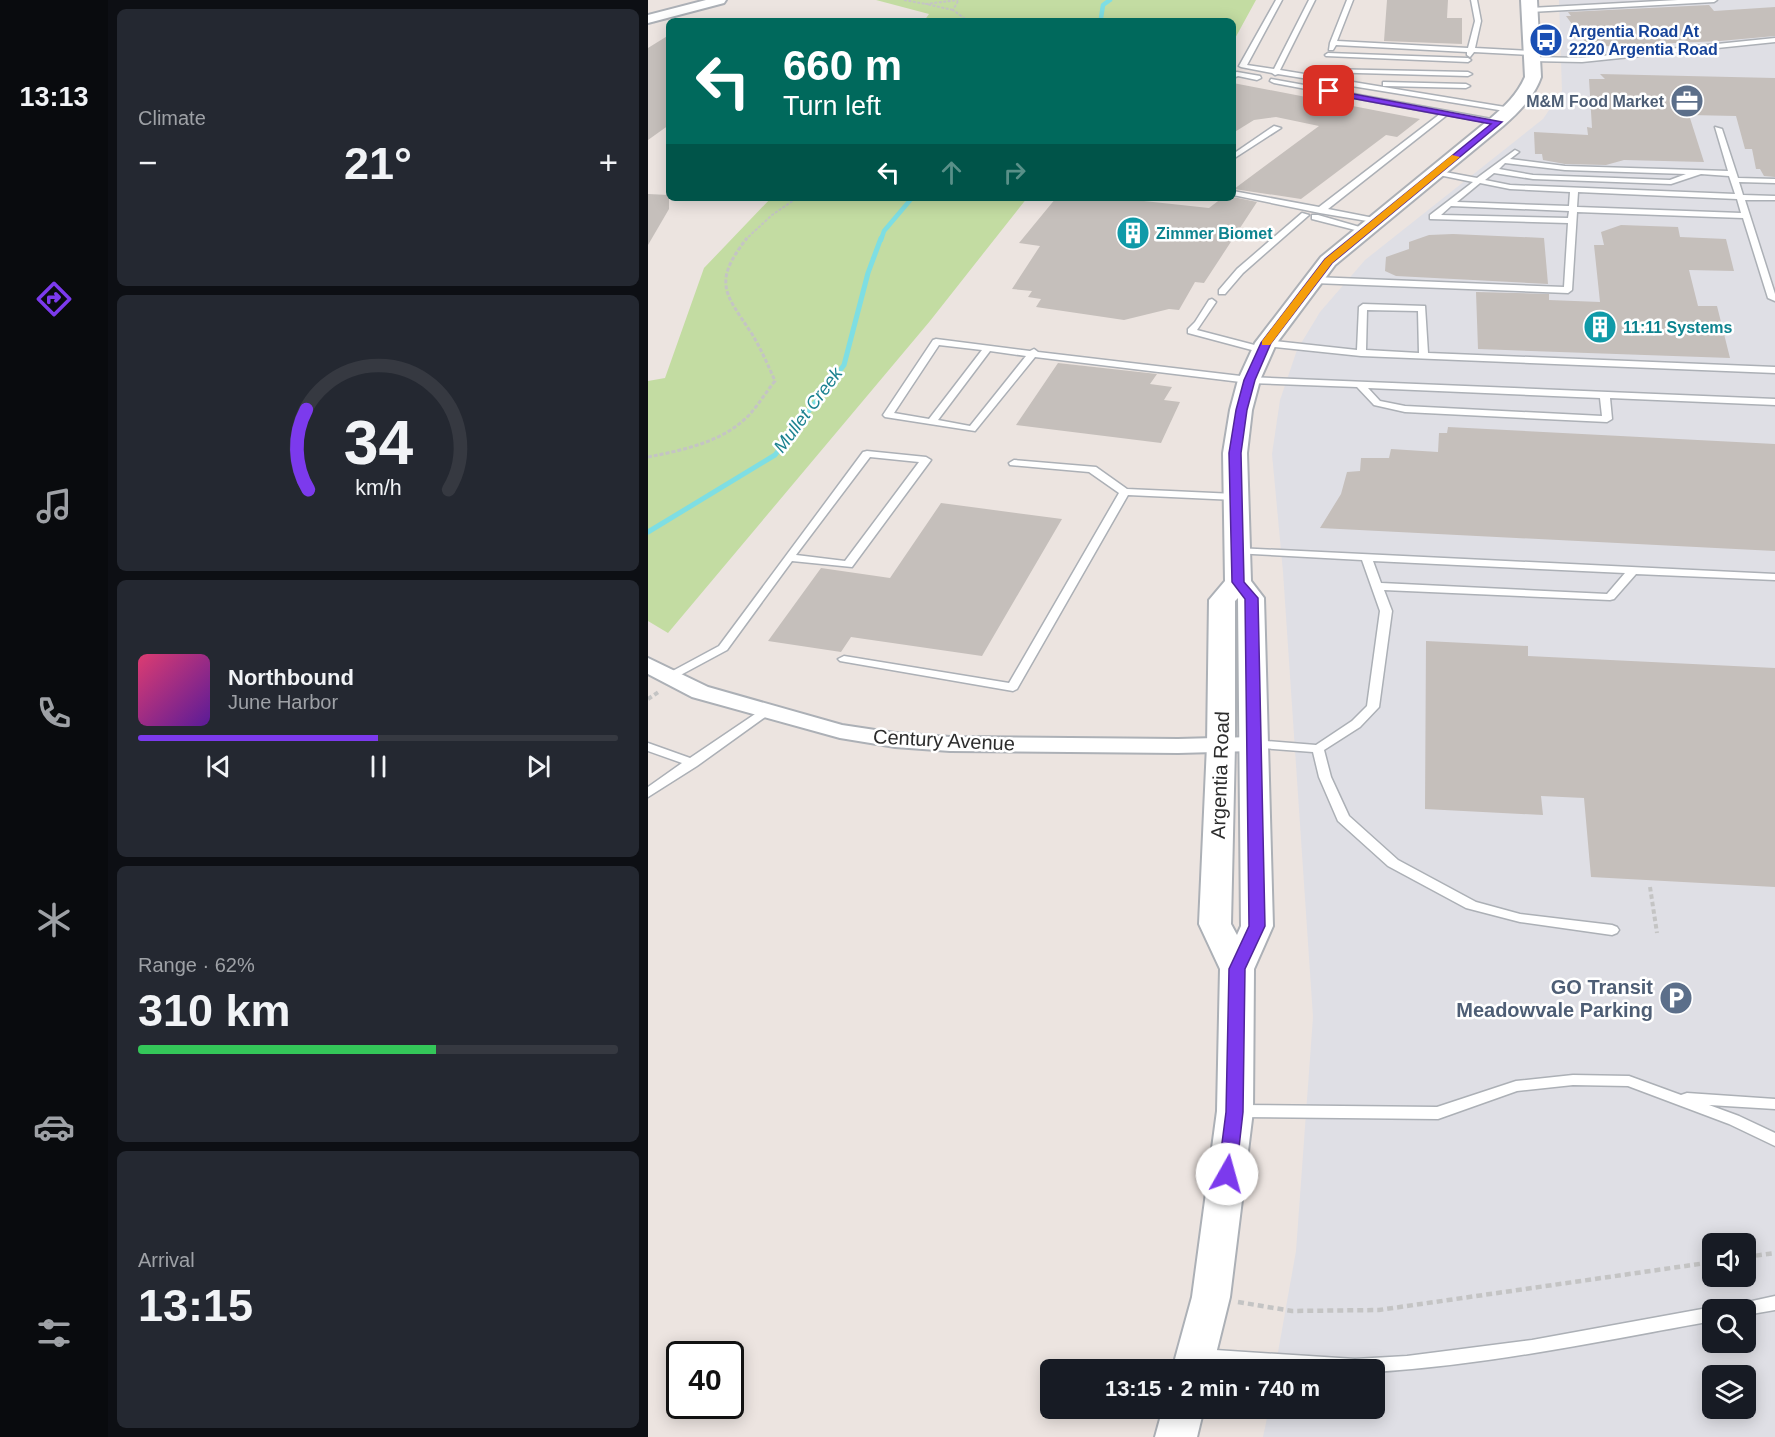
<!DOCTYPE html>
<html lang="en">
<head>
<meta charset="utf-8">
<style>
	:root { --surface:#171b24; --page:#242831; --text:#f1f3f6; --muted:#9ea1a6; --line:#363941; --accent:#7c3aed }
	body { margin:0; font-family:Helvetica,sans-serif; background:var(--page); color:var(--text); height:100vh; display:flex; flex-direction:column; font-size:22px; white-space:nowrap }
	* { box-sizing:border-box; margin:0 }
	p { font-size:20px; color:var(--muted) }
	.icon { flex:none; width:33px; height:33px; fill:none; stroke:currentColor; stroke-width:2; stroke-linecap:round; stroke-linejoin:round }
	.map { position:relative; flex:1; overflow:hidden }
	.drawer { display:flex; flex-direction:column; gap:9px; padding:9px; background:#0d0f14; width:540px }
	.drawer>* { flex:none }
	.top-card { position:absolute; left:18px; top:18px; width:570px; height:183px; border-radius:9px; box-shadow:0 3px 15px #0003; background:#00695c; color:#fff; overflow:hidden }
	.buttons { position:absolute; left:1054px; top:1233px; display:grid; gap:12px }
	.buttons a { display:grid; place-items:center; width:54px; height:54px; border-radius:9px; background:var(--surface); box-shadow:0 3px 15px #0003; font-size:30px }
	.speed { position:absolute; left:18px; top:1341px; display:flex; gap:12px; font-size:30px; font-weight:700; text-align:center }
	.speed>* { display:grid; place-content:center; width:78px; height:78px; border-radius:50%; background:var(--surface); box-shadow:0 3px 15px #0003; line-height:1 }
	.speed .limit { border:3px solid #111; border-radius:9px; background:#fff; color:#111 }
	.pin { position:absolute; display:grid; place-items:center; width:51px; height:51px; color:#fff; margin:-26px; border-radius:12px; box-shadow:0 3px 9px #0006 }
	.me { position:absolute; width:66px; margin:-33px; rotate:7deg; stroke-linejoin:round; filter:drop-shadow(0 0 4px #0008) }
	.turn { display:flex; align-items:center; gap:21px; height:126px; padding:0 18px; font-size:27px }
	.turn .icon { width:78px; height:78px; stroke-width:2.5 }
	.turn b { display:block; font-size:42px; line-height:51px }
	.lanes { display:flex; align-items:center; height:57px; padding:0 18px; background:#0003; justify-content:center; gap:30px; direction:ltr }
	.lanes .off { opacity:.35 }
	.big { font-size:45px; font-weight:700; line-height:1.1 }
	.drawer .widget { flex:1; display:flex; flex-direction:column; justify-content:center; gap:9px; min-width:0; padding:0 21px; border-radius:9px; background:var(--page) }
	.drawer .dial { align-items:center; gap:0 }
	.dial svg { height:156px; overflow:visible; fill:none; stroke:var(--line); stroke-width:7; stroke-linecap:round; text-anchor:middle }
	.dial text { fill:var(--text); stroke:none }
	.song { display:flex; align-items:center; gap:18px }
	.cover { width:72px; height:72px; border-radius:9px; background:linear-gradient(135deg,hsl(340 70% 55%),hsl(270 70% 35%)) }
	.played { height:6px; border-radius:3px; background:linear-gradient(90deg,var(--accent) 50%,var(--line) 50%) }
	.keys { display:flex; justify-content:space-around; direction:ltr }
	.heat { display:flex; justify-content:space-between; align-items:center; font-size:33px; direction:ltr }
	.charge { height:9px; border-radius:4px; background:linear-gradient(90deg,#34c759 62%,var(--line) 0) }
	.trip { position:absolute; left:392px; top:1359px; width:345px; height:60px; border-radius:9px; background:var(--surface); box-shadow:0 3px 15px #0003; font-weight:700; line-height:60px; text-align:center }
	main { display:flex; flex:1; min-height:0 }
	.dock { display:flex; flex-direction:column; width:108px; justify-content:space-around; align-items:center; background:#090b0e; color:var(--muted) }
	.dock .icon { width:42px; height:42px }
	.dock .on { color:var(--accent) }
	.dock b { font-size:27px; color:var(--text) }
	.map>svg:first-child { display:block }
	.industrial { fill:#dfdfe5; fill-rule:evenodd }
	.green { fill:#c3dca2 }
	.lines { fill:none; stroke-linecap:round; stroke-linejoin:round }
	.stream-far1 { stroke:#7edee3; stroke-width:4.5 }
	.stream { stroke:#7edee3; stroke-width:5 }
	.building { fill:#c5bfbb }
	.service-casing { stroke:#acb0b6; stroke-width:3 }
	.minor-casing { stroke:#acb0b6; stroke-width:4 }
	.tertiary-casing { stroke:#acb0b6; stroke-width:4 }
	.path-far3 { stroke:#c4c4c4; stroke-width:2; stroke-dasharray:3 1.5; stroke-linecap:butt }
	.path-far2 { stroke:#c4c4c4; stroke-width:3; stroke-dasharray:4 2; stroke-linecap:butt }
	.path-far1 { stroke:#c4c4c4; stroke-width:4; stroke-dasharray:4.5 3; stroke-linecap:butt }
	.path { stroke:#c4c4c4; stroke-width:4.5; stroke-dasharray:6 4; stroke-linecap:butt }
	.service { fill:#fff; fill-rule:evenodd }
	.minor { fill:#fff; fill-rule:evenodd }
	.tertiary { fill:#fff; fill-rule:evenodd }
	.route { fill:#7c3aed; stroke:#51269a; stroke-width:1.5 }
	.slow { fill:#f59e0b }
	.labels { text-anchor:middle; stroke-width:5; stroke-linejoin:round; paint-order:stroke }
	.far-transit-label { font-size:16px; font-weight:bold; fill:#164399; stroke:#fff; text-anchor:start }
	.far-service-label { font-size:16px; font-weight:bold; fill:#4e5e75; stroke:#fff; text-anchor:end }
	.far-culture-label { font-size:16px; font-weight:bold; fill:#0d838f; stroke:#fff; text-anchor:start }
	.far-water-label { font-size:18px; font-style:italic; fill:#1c8290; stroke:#fff }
	.street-label { font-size:20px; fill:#2c2c2c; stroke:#fff }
	.service-label { font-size:20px; font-weight:bold; fill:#4e5e75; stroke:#fff; text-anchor:end }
</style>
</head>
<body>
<main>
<nav class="dock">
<b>13:13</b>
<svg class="icon on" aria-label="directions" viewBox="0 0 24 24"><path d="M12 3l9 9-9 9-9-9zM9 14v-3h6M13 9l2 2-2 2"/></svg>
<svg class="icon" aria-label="music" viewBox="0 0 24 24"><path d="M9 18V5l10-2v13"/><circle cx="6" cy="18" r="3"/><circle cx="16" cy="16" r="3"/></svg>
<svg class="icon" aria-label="phone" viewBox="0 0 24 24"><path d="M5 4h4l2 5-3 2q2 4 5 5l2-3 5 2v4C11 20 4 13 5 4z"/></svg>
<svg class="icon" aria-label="climate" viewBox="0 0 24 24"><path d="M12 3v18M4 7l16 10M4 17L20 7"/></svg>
<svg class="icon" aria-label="car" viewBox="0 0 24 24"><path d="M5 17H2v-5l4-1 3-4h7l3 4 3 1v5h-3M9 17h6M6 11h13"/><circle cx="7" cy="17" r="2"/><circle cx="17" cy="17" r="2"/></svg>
<svg class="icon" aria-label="filters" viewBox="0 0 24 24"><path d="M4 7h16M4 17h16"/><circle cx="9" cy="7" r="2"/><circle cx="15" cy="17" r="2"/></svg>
</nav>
<section class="drawer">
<div class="widget"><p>Climate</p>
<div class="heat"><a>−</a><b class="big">21°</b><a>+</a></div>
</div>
<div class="widget dial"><svg viewBox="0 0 100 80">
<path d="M14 69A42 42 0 1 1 86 69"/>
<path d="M14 69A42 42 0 0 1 13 28" stroke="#7c3aed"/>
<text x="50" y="56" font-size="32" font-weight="700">34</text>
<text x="50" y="72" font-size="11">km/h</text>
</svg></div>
<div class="widget">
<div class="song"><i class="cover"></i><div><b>Northbound</b><p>June Harbor</p></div></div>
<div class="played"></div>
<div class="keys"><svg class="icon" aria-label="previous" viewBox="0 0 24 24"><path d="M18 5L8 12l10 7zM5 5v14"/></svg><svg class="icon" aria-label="pause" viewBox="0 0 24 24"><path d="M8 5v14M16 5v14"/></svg><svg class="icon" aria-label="next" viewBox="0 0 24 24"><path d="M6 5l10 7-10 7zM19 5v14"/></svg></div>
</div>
<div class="widget"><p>Range · 62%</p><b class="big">310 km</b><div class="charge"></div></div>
<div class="widget"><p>Arrival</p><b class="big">13:15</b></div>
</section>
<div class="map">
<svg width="1127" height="1437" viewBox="0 0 1127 1437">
	<rect width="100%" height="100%" fill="#ece4e0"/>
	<path class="industrial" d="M911 0H1127V1437H615L621 1409 726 1408V1370L627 1369 648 1251 665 1017 635 572 624 454 632 400 649 350 672 312 717 260 895 119 914 91ZM1065 1244H1098V1276H1065ZM1065 1310H1098V1342H1065ZM1065 1376H1098V1408H1065Z"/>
	<g class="green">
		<path d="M228 0H608L585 42V21H276L281 14Z"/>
		<path d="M123 198H379L282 321 20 633 0 621V381L17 378 56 268Z"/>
	</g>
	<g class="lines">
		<g class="stream-far1">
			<path d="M455 21 453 18 455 5 462 0"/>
			<path d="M233 240 236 231 264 198"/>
		</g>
		<path class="stream" d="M0 532 127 455 196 365 220 273 233 238"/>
	</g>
	<g class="building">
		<path d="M739 0H800L799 18H814V44L736 41Z"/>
		<path d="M1061 5 1066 11 1127 7V36L1072 41 941 47 918 16H923L920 12Z"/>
		<path d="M21 35V125L0 140V48Z"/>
		<path d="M952 74 1127 78V177L1116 176 1112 169H1108L1104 149H1097L1088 116 1041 115 1056 162 976 160 958 165 917 164 895 160 894 154H887L886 132 940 135 939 127 944 128 941 79H957Z"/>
		<path d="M585 83 772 119 749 137 738 135 653 199 586 189 671 126 628 117 606 120 585 133Z"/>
		<path d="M0 194 21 195V209L0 245Z"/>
		<path d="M585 197 609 202 556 283 547 282 531 310 521 309 476 320 388 307 393 299 380 297 384 291 364 289 392 246 371 243 408 198H468L561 208 574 198Z"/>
		<path d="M973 225 1030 227 1032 237 1078 239 1086 271 1041 270 1050 306H1069L1082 358 830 349 828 292 901 294V300L952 302 946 245H956L953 232Z"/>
		<path d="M805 234 896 238 900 284 748 276 737 271 738 257 761 249V242L781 235Z"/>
		<path d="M410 363 509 374 502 384 524 387 516 400 532 402 513 443 368 425Z"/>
		<path d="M800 427 1127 444V551L672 528 693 494 699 472 712 471 713 458H741L743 449 790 452 791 433H799Z"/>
		<path d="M293 503 414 519 334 656 203 637 193 652 120 641 173 568 242 578Z"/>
		<path d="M778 641 880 646V656L1127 668V887L943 877 936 798 893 796 895 815 777 809Z"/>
	</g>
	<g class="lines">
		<defs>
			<g id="service">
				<path d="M628 0H634L599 65 626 69 661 0H667L632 70 863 108 867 110 863 112 630 74 627 75 624 73 593 67 591 66Z"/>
				<path d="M699 0H705L689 41 820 48 827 21 823 0H829L833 21 827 48 882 51 885 53 882 55 826 52 822 57 819 55V52L688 45 685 50H681L682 43Z"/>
				<path d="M1030 0H1069L1066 2 882 12 879 10 882 8Z"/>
				<path d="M1127 38V42L934 62 883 61 880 59 883 57 934 58Z"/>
				<path d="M680 53 820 58 823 60 820 62 678 56 677 55Z"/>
				<path d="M675 69 820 72 824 74 820 76 673 72 671 71Z"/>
				<path d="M589 72 612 76 613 78 609 80 590 76 585 78V73Z"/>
				<path d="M623 79 849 120 853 122 849 124 799 115 680 209 731 219V223L672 213 585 195V191L671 207 792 114 626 83 622 81Z"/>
				<path d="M735 82 818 84 822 86 818 88 738 86H735Z"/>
				<path d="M626 126 633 128 585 159V154Z"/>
				<path d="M1067 127 1074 129 1090 178 1127 179V183L1091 182 1095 195 1127 196V200H1097L1127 294V301L1120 298 1095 218 929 212 924 290 920 293 666 283 662 280 666 277 916 287 920 223 782 219V215L825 182 786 174V170L829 178 867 150 871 152 862 159 917 166 1080 171ZM857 163 917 170 1038 174 1022 180 885 175 851 169ZM846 173 885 179 1023 184 1053 174 1081 176 1087 194 862 185 837 180ZM832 183 862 189 922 192 921 206 809 202ZM930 192 1089 199 1093 213 929 207ZM803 206 921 211 920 218 793 215Z"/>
				<path d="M654 213 661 215 595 273 577 294H571V290L589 269Z"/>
				<path d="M664 215H670L722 230 715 232 664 219Z"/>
				<path d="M564 299 568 302 549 330 618 348V352L615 353 540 333V329L547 322 561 300Z"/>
				<path d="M715 304 777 306 780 353 1127 367V373L713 356 618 346 613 343 618 340 709 350 711 307ZM719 310 770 311 771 353 718 350Z"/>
				<path d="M288 339 382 351 386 349 390 352 601 377 1127 399V405L962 398 964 419 959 422 757 412 726 405 709 387 601 383 387 357 327 431 237 417 235 415 285 340ZM291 345 334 350 281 419 246 413ZM342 351 378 356 322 426 290 420ZM720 388 952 398 954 416 757 406 732 401Z"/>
				<path d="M219 451 278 457 283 460 204 567 144 561 79 650 27 678H19L17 676 19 674 71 646 215 452ZM222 457 271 462 197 561 148 555Z"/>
				<path d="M366 460 448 467 479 489 587 494 592 497 587 500 480 495 369 689 365 691 192 661 190 659 196 656 361 683 471 493 441 472 362 465 361 463Z"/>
				<path d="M589 548 1127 574V580L988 574 966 599 962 600 736 590 744 611 731 707 712 727 676 750 683 777 701 816 750 860 828 902 872 914 964 925 969 927 971 930 969 933 964 935 872 922 818 908 740 866 690 821 671 777 665 752 601 747 599 744 601 741 605 740 668 745 704 721 719 706 732 611 714 560 585 553 584 551ZM725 561 977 573 959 594 733 583Z"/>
				<path d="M116 708 120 709 122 712 120 715 49 766 0 797V787L34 763 0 751V743L42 758Z"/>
				<path d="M925 1075 981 1076 1033 1095 1039 1093 1127 1099V1109L1061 1105 1091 1116 1127 1133V1146L1081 1124 980 1086 925 1085 869 1091 790 1119 588 1117 583 1115 581 1111 583 1107 588 1105 789 1107 868 1081Z"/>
				<path d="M1127 1296V1310L1098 1315V1310H1084L1086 1305Z"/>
				<path d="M1065 1307 1071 1310H1065V1321C953 1341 840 1365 726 1372V1370H653L552 1363 546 1361 544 1356 546 1351 552 1349 707 1359 759 1356 884 1340Z"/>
			</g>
			<g id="minor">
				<path d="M58 0H78L76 3 0 23V15Z"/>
				<path d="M0 658 60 687 194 725 247 733 302 737 530 739 605 737 613 739 616 744 613 749 605 751 530 753 302 751 247 747 192 738 44 697 0 674Z"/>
			</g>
			<g id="tertiary">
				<path d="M873 0H889L893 77C886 97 871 112 855 126L687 265 628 344 612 380 604 410 599 453 603 581 616 598 625 926 606 969 605 1111 582 1297 564 1370H524L544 1297 569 1111 572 969 551 924 559 745 561 600 577 581 575 453 582 410 590 380 607 343 673 257 843 118C857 106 869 95 877 77ZM590 598 593 926 589 935 583 924 587 745V601Z"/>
				<path d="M515 1408H556L549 1437H507Z"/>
			</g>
		</defs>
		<use href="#service" class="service-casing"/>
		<use href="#minor" class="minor-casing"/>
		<use href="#tertiary" class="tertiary-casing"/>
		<g class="path-far3">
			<path d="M256 0 278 4"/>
			<path d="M310 1 305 10 320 21"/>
			<path d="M305 10 278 4 310 0"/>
			<path d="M97 240 124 215 149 198"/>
		</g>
		<path class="path-far2" d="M0 457C35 450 76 442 102 414 111 404 118 392 127 381 120 365 113 349 104 334 77 293 64 283 99 238"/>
		<g class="path-far1">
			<path d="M0 699 12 691"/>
			<path d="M1002 887 1009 933"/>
		</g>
		<g class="path">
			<path d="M1098 1257 1127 1253"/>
			<path d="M590 1302 644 1311 731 1310 1065 1262"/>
		</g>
		<use href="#service" class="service"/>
		<use href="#minor" class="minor"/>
		<use href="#tertiary" class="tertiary"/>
	</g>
	<path class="route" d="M679 89 854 122 684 263 623 343 607 380 599 410 593 453 596 582 610 598 617 926 597 969 595 1112 588 1174 585 1178 579 1180 573 1178 570 1174 578 1112 581 969 601 926 597 599 584 582 581 453 588 410 596 380 613 343 677 259 843 124 681 94 677 91Z"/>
	<path class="slow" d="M804 155 812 157 684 263 622 345H614V341L677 259Z"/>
	<defs>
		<symbol id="bus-disc" viewBox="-11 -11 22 22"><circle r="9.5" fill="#1a4fb4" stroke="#fff"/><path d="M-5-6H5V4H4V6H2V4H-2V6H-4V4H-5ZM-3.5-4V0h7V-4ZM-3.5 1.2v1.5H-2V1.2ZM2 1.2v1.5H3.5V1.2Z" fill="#fff"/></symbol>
		<symbol id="office-disc" viewBox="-11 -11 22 22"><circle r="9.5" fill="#5c6f8a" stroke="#fff"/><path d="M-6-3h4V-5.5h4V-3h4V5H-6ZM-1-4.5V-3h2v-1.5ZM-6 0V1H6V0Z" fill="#fff"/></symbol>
		<symbol id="building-disc" viewBox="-11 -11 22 22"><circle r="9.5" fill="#0f9aa8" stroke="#fff"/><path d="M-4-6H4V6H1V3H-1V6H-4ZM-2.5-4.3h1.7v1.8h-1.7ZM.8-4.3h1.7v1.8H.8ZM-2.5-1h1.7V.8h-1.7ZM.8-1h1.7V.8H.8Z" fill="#fff"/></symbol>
		<symbol id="parking-disc" viewBox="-11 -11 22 22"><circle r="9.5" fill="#5c6f8a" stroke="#fff"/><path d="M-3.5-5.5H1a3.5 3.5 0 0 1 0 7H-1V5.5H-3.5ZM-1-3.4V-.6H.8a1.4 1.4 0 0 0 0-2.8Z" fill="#fff"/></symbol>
	</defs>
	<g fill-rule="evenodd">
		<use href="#bus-disc" x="879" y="21" width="38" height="38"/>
		<use href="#office-disc" x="1020" y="82" width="38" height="38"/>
		<use href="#building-disc" x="466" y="214" width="38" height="38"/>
		<use href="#building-disc" x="933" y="308" width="38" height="38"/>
		<use href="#parking-disc" x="1009" y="979" width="38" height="38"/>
	</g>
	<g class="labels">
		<g class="far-transit-label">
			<text x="921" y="37">Argentia Road At<tspan x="921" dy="18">2220 Argentia Road</tspan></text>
		</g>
		<g class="far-service-label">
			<text x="1016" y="107">M&amp;M Food Market</text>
		</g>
		<g class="far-culture-label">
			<text x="508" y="239">Zimmer Biomet</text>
			<text x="975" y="333">11:11 Systems</text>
		</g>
		<g class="far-water-label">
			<text transform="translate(160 410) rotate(-53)" y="6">Mullet Creek</text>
		</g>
		<g class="street-label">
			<text transform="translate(296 740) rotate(3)" y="7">Century Avenue</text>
			<text transform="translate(572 775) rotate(-88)" y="7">Argentia Road</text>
		</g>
		<g class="service-label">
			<text x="1005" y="994">GO Transit<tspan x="1005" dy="23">Meadowvale Parking</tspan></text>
		</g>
	</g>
</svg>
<div class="buttons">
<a><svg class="icon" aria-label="sound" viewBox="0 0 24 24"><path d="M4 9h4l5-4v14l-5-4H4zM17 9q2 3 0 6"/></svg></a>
<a><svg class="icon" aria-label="search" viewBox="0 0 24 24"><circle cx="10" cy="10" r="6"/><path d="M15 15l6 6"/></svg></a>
<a><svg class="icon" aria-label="layers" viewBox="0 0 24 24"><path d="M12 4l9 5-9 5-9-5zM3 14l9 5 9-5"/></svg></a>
</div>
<div class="speed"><div class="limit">40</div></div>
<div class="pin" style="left:681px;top:91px;background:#d93025"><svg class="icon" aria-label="arrive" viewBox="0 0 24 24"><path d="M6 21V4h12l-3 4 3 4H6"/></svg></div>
<svg class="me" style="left:579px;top:1174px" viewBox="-20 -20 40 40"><circle r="19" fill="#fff"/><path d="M0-13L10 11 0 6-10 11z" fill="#7c3aed"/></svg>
<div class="trip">13:15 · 2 min · 740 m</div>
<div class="top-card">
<div class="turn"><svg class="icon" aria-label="left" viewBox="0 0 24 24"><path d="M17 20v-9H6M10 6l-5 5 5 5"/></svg><div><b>660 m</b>Turn left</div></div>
<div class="lanes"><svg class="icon" aria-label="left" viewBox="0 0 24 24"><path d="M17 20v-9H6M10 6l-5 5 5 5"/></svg><svg class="icon off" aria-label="ahead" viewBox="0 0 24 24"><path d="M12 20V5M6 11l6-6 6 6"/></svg><svg class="icon off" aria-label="right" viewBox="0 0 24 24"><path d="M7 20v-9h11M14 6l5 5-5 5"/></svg></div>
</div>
</div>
</main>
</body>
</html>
